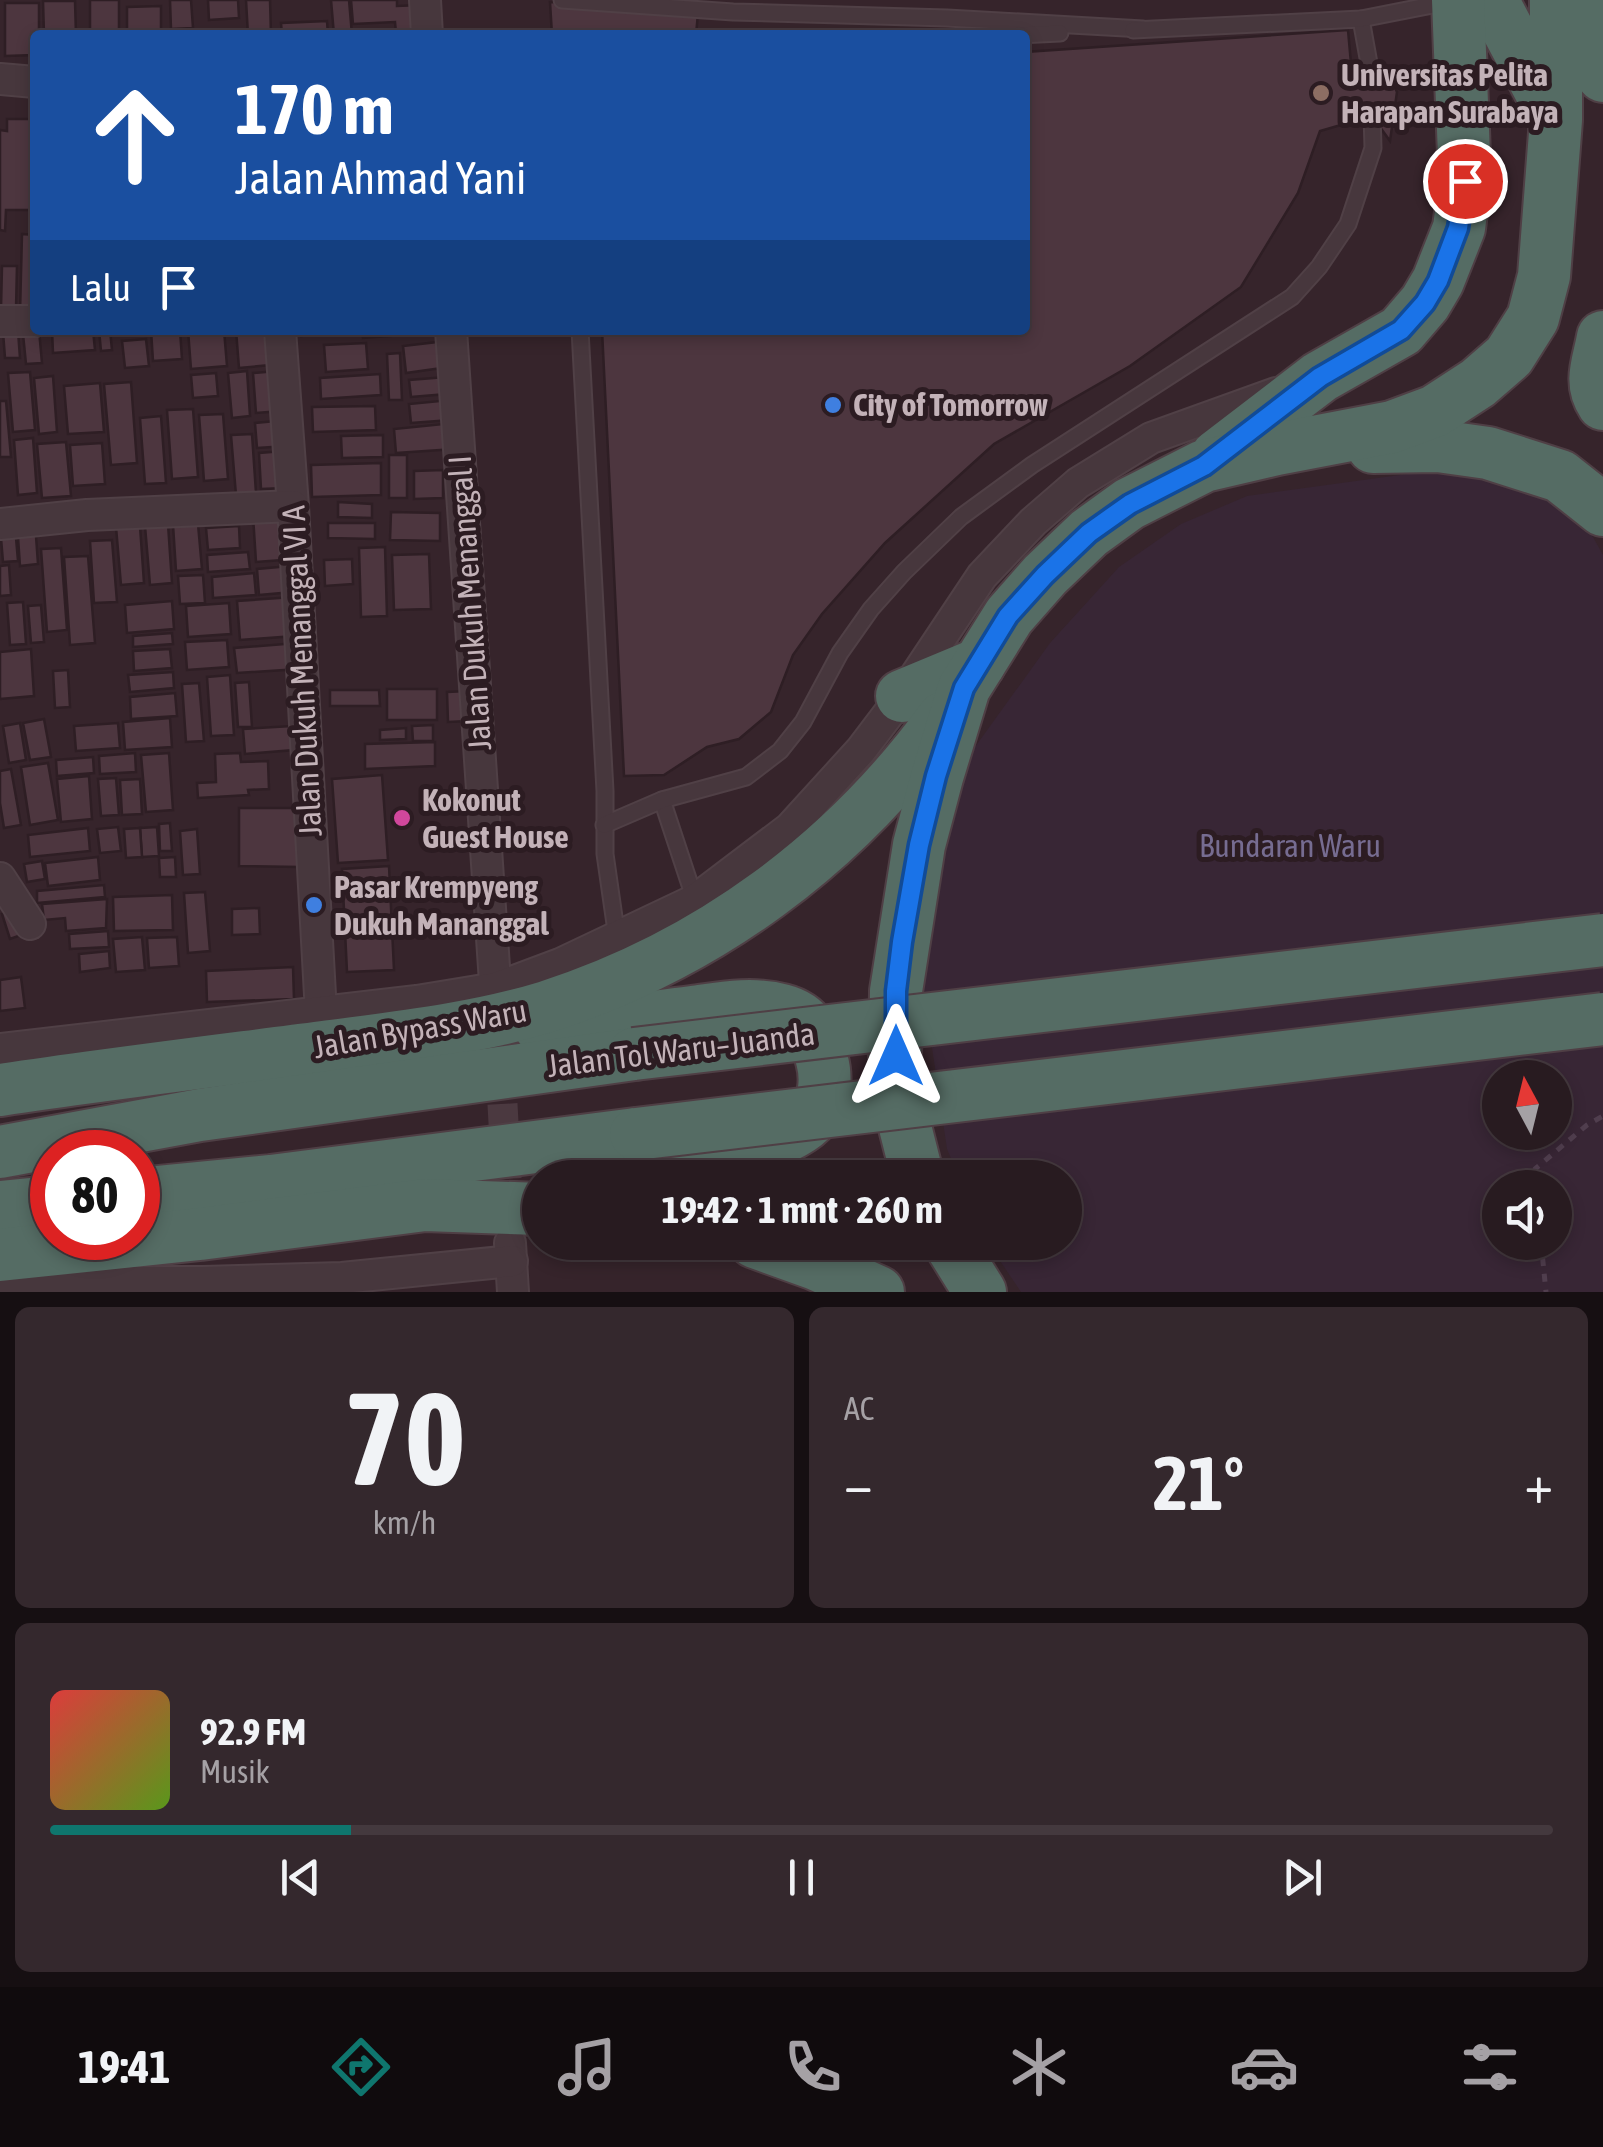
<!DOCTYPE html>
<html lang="id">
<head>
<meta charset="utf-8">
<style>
	:root { --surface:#281b20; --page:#34282d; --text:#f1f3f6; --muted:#a5a1a5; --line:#44393e; --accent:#0f766e }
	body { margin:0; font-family:"Asap Condensed",sans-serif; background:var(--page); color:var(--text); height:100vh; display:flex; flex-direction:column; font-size:38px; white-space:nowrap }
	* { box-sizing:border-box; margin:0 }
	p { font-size:32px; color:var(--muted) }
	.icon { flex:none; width:55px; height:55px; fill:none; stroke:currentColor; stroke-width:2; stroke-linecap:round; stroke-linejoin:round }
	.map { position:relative; height:1292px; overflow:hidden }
	.details { display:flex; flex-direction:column; gap:15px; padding:15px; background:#160f12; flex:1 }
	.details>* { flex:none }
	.hud { position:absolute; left:30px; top:30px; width:1000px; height:305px; border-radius:10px; box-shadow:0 5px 15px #0003,0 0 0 2px var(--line); background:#1a4fa0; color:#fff; overflow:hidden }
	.needle { width:65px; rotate:353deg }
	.fabs { position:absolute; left:1482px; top:1060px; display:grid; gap:20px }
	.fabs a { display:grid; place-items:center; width:90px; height:90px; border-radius:50%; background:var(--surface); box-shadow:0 5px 15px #0003,0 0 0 2px var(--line); font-size:50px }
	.speed { position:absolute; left:30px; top:1130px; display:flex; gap:20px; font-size:50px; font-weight:700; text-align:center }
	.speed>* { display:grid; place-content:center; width:130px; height:130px; border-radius:50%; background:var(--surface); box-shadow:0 5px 15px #0003,0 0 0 2px var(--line); line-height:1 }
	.speed .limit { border:15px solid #d22; background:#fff; color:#111 }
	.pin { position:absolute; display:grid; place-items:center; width:85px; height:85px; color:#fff; margin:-42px; border:5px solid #fff; border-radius:50%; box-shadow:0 2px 10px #0007 }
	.me { position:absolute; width:110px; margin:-55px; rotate:0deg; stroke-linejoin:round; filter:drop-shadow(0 0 8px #0008) }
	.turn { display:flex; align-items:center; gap:35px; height:210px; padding:0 40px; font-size:45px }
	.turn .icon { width:130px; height:130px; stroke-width:2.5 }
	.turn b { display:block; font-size:70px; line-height:85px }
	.then { display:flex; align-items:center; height:95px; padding:0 40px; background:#0003; gap:20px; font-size:38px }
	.big { font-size:75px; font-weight:700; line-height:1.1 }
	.details .tile { flex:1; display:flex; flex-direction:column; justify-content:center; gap:15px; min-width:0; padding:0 35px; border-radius:15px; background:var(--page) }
	.details .dial { align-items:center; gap:0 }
	.dial b { font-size:130px; line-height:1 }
	.song { display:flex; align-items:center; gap:30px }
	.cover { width:120px; height:120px; border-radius:15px; background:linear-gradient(135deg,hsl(0 70% 55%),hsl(90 70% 35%)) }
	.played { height:10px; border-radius:5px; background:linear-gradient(90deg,var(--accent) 20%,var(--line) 20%) }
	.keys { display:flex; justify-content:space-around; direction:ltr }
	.heat { display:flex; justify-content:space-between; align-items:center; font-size:55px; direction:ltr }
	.details .tiles { flex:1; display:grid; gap:15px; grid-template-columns:1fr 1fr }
	.tile:last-child { grid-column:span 2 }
	.trip { position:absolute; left:522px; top:1160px; width:560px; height:100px; border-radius:50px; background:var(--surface); box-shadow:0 5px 15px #0003,0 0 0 2px var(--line); font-weight:700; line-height:100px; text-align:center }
	.dock { display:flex; height:160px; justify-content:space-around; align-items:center; background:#100b0d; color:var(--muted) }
	.dock .icon { width:70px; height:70px }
	.dock .on { color:var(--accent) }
	.dock b { font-size:45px; color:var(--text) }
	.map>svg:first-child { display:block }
	.green { fill:#382635; fill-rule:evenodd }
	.building { fill:#4d363f; stroke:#2e1e24; stroke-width:2.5 }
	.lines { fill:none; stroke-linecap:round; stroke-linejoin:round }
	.street-tunnel { stroke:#4b3940; stroke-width:30; stroke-dasharray:30 15; stroke-linecap:butt }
	.lane-casing { stroke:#504046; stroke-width:19 }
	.street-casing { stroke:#504046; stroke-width:34 }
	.highway-casing { stroke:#4f3f45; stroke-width:56 }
	.path { stroke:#503e4e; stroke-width:5; stroke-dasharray:8 8; stroke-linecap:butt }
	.lane { stroke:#47373d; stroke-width:15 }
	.street { stroke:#47373d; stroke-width:30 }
	.highway { stroke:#556c64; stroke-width:52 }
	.highway-bridge-casing { stroke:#4f3f45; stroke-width:56; stroke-linecap:butt }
	.highway-bridge { stroke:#556c64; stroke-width:52 }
	.route-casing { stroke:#114b97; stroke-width:25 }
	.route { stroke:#1a73e8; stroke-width:18 }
	.education-dot { fill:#8d6e63; stroke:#2c1c22; stroke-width:4 }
	.shop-dot { fill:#3f7fe0; stroke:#2c1c22; stroke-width:4 }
	.hotel-dot { fill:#d1479c; stroke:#2c1c22; stroke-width:4 }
	.labels { text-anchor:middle; stroke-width:10; stroke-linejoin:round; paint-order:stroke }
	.poi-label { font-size:32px; font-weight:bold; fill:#c3b2b8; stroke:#2c1c22; text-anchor:start }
	.street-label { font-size:32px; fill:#c3b2b8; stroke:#2c1c22 }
	.park-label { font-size:32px; fill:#766c91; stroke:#2c1c22 }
</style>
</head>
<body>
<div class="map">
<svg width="1603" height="1292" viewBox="0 0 1603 1292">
	<rect width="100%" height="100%" fill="#36242b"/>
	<path class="green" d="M1451 468 1560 500 1593 537 1603 555V1292H1021L988 1243 1065 1242V1178L959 1177 947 1149 922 980 940 856 975 747 1050 643 1119 567 1181 524 1247 496ZM1500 1078H1555V1132H1500ZM1500 1188H1555V1242H1500Z"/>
	<g class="building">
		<path d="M90 0H119V31L90 32Z"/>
		<path d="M170 0H191L193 28 171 29Z"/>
		<path d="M208 0H238L239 18 209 20Z"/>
		<path d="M246 0H270L271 35H248Z"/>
		<path d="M331 0H349L352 35H334Z"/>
		<path d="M351 0H397V6L422 5 424 31 396 33 395 22 353 24Z"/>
		<path d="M43 1H75L76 35H44Z"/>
		<path d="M550 2 698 13 696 35H552Z"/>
		<path d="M5 3H39V35H35V55L5 56Z"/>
		<path d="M161 6V35H127V7Z"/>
		<path d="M327 21 328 35H282L281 23Z"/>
		<path d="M1348 30 1352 75 1382 62 1397 92 1390 141 1372 116 1320 131 1298 193 1241 287 1130 366 994 444 885 543 822 614 793 655 771 712 739 739 707 747 664 775 624 776 602 330H1025V52Z"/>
		<path d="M7 119H35V210H6L5 231 0 230V130L7 131Z"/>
		<path d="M22 234 35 235V313H20Z"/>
		<path d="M2 266H17L16 309 1 308Z"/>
		<path d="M22 324 39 330 42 363 26 364Z"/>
		<path d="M52 330H93L95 350 53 353Z"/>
		<path d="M99 330H110L112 350 101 351Z"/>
		<path d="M151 330H180L182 359 153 361Z"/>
		<path d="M188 330H224L227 366 191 369Z"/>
		<path d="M236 330H279L282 364 239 368Z"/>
		<path d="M300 330H340V333L301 336Z"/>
		<path d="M362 330H414L415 334 363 338Z"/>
		<path d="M18 331 20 358H5L3 332Z"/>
		<path d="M146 339 149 366 125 368 122 341Z"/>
		<path d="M446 341 449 367 406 373 403 346Z"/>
		<path d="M366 343 368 369 326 372 324 345Z"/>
		<path d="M400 353 402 400H389L387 354Z"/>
		<path d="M247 371 250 416 232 418 228 373Z"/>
		<path d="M277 371 281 411 256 413 253 373Z"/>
		<path d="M30 372 35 430 13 432 8 373Z"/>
		<path d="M216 373 218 396 193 398 191 375Z"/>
		<path d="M380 374 381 395 321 399 320 378Z"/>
		<path d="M53 376 57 432 39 434 34 378Z"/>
		<path d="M446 377 447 394 411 397 409 380Z"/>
		<path d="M131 382 137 463 111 465 104 384Z"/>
		<path d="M100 383 104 432 68 434 64 386Z"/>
		<path d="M450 400 451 420 411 423 409 404Z"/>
		<path d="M0 401H6L11 457H0Z"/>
		<path d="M375 406 376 430 313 432 312 407Z"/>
		<path d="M193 409 198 477 172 479 167 410Z"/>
		<path d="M223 414 228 479 204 481 199 415Z"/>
		<path d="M161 416 166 483 145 484 140 418Z"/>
		<path d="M286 420 288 446 257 448 255 423Z"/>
		<path d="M453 423 455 449 396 453 394 429Z"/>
		<path d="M252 434 256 493 236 495 231 435Z"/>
		<path d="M383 435V457L342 458 341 436Z"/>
		<path d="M33 438 37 493 18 495 14 440Z"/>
		<path d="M66 442 71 496 42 498 37 444Z"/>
		<path d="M102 443 105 484 73 486 70 445Z"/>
		<path d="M283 451 285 488 261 489 259 453Z"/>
		<rect x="389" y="455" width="18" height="43"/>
		<path d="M381 463V495L312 497 311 465Z"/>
		<path d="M443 470V498L414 499V471Z"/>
		<path d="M338 502 372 504V518L338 517Z"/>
		<path d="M391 512 440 513V541L390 540Z"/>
		<path d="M292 513 296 559 256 562 253 516Z"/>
		<path d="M35 522 38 564 20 566 17 523Z"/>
		<path d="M328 523H375V539L328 538Z"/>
		<path d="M168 524 172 583 150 585 145 526Z"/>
		<path d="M198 524 202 569 176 571 173 525Z"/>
		<path d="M0 526H15L18 561 3 562Z"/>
		<path d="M140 526 144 583 121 585 116 527Z"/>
		<path d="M239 526 240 548 208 550 206 528Z"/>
		<path d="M112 540 117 602 94 603 90 541Z"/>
		<path d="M385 547 387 616 361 617 359 548Z"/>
		<path d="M61 548 67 630 47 632 41 549Z"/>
		<path d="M248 552 250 569 208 572 207 555Z"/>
		<path d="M429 554 431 609 394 610 392 555Z"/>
		<path d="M88 556 95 643 70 645 64 557Z"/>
		<path d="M352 559 353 584 325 586 324 560Z"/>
		<path d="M9 565 11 595 0 596V566Z"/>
		<path d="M290 566 293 592 259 595 257 569Z"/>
		<path d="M254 573 256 595 213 598 212 577Z"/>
		<path d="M203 575 205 603 180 604 178 576Z"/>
		<path d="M293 597 295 636 240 640 237 601Z"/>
		<path d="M172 601 174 629 127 633 125 605Z"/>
		<path d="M23 602 26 644 10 645 7 603Z"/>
		<path d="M229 603 231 634 188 637 186 606Z"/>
		<path d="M41 605 44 642 31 643 28 606Z"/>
		<path d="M172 633 173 644 133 647V636Z"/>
		<path d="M227 640 229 667 187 670 185 642Z"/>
		<path d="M297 643 299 669 237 673 234 648Z"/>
		<path d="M31 649 34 696 0 699V652Z"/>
		<path d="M170 649 172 668 134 671 133 651Z"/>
		<path d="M68 670 70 707 55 708 53 671Z"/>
		<path d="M173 672 174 688 130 692 128 675Z"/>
		<path d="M230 675 234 735 211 736 207 677Z"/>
		<path d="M249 682 252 727H238L235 683Z"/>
		<path d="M199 683 204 741 186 742 182 684Z"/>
		<rect x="387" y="689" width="50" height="31"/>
		<path d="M330 690H379L380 706H330Z"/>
		<path d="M467 691 468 721 448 722 447 692Z"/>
		<path d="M175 693 177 716 131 719 130 697Z"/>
		<path d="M170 718 172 747 125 750 123 722Z"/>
		<path d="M44 719 51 757 30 760 23 723Z"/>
		<path d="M20 723 26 760 9 763 3 726Z"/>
		<path d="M118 723 120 748 76 751 74 726Z"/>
		<path d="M433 725V741H413L412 726Z"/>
		<path d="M292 726 294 750 245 754 243 729Z"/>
		<path d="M406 728V739L380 740V730Z"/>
		<path d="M435 742V766L365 769V744Z"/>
		<path d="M135 753 136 772 100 774 99 756Z"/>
		<path d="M169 753 173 810 146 812 141 755Z"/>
		<path d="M240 753 241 762 268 761 269 789 248 790 249 795 198 798 197 783 216 782 215 754Z"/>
		<path d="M93 757 94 773 57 776 56 760Z"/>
		<path d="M48 763 58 820 30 825 21 767Z"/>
		<path d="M11 769 21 825 4 828 0 803V771Z"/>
		<path d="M382 775 388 860 338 863 332 779Z"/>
		<path d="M89 776 92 819 61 822 57 779Z"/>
		<path d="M116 778 119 815 101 816 98 779Z"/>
		<path d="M140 779 142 814 122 815 120 780Z"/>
		<path d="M239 808H301L300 867 239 866Z"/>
		<path d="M170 823 172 851H160L159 824Z"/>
		<path d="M118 827 121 851 100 853 97 829Z"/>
		<path d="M157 827 159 856 142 857 140 828Z"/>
		<path d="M88 828 90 851 30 857 28 835Z"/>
		<path d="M140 828 142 857 126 858 124 829Z"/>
		<path d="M197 829 200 874 183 875 180 831Z"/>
		<path d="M98 857 100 880 48 886 45 863Z"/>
		<path d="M175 857 176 877H160L159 858Z"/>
		<path d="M42 861 45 879 27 882 24 864Z"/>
		<path d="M389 866 394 970 347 972 342 869Z"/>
		<path d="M104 885 105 897 37 903V891Z"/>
		<path d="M205 892 210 951 188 953 184 893Z"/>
		<path d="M172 895 173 930 114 931 113 897Z"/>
		<path d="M107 899 106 928 66 931 65 918 44 920 42 904Z"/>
		<path d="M259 908 260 934 232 935V909Z"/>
		<path d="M16 910 24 934 10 939 2 914Z"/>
		<path d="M108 931 109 947 70 949 69 934Z"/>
		<path d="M142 937 145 970 116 972 113 939Z"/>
		<path d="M177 937 179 966 149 968 147 938Z"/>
		<path d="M109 951 110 968 80 972 79 954Z"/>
		<path d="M293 967 294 999 207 1002 206 971Z"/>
		<path d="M21 977 25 1008 0 1011V980Z"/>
	</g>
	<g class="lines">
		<path class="street-tunnel" d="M500 1059 509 1223"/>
		<defs>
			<g id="lane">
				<path d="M562 0 733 12 947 18 1143 29"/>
				<path d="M1361 19 1370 69"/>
				<path d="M1133 30 1361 19 1448 2"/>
				<path d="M1019 35 1060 33"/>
				<path d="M580 330 605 791V854L617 938"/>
				<path d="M662 800 695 900"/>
				<path d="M604 825 662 800 746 777 780 751 803 722 840 653 871 609 904 572 961 517 1032 465 1292 297 1319 267 1348 224 1373 148 1372 114"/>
			</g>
			<g id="street">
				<path d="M425 0 427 35"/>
				<path d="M0 79 35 82"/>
				<path d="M0 321H35"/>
				<path d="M280 330 293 506 321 1013"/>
				<path d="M451 330 496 997"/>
				<path d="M0 524 87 515 293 506"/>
				<path d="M0 878 30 924"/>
				<path d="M0 1049 417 1001 496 988 560 964 695 900 790 828 861 750 902 696 982 576 1033 522 1078 483 1151 438 1276 393"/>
				<path d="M510 1243 513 1292"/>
				<path d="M0 1292 135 1282H203L342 1278 512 1261"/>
			</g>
			<g id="highway">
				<path d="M1492 0 1553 114"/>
				<path d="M1598 0 1603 76"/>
				<path d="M1603 337C1599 361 1588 382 1603 404"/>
				<path d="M1373 447 1438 446 1488 453 1560 476 1603 510"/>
				<path d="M1217 456 1320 377 1401 331 1425 303 1438 281 1459 228 1465 181 1458 0"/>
				<path d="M902 696 979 664"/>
				<path d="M540 1027C591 1027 641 1018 692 1012 721 1008 753 1002 782 1010 809 1017 816 1034 822 1060 827 1078 825 1102 813 1117 783 1155 652 1170 603 1178"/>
				<path d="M0 1090C107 1074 215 1061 323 1047 398 1037 474 1029 546 1007 708 955 844 854 943 718"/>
				<path d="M0 1152 200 1115 634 1054"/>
				<path d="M918 1178 902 1115 895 1056 896 991 919 845 937 777 964 688 1009 616 1045 575 1089 533 1129 504 1204 466 1277 449 1392 427 1435 411 1478 383 1509 356 1533 318 1544 276 1556 120V0"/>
				<path d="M138 1194 271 1181 636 1134"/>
				<path d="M0 1207 52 1202"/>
				<path d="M755 1242 816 1264 878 1292"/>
				<path d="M949 1242 980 1292"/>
				<path d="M0 1255 200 1234 425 1205 540 1209"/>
			</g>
		</defs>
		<use href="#lane" class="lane-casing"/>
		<use href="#street" class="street-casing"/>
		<use href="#highway" class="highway-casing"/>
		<g class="path">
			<path d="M1537 1188 1535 1169 1587 1125 1603 1116"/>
			<path d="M1541 1242 1546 1292"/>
		</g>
		<use href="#lane" class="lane"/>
		<use href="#street" class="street"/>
		<use href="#highway" class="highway"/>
		<defs>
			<g id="highway-bridge">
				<path d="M634 1054 1603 940"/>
				<path d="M636 1134 1603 1019"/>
			</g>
		</defs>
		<use href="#highway-bridge" class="highway-bridge-casing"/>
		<use href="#highway-bridge" class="highway-bridge"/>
	</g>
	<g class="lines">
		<defs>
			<path id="route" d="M896 1056V991L902 942 919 845 936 776 964 688 1008 616 1045 575 1089 533 1130 504 1204 466 1320 377 1401 330 1425 303 1438 281 1458 228 1465 181"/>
		</defs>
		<use href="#route" class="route-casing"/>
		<use href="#route" class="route"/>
	</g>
	<circle class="education-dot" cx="1321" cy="93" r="10"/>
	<g class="shop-dot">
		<circle cx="833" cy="405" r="10"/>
		<circle cx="314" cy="905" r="10"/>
	</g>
	<circle class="hotel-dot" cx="402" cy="818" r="10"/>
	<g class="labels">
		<g class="poi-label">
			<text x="1341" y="86">Universitas Pelita<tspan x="1341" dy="37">Harapan Surabaya</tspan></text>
			<text x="853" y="416">City of Tomorrow</text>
			<text x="422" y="811">Kokonut<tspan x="422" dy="37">Guest House</tspan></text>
			<text x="334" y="898">Pasar Krempyeng<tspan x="334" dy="37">Dukuh Mananggal</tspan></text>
		</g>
		<g class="street-label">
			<text transform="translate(470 603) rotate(-94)" y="11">Jalan Dukuh Menanggal I</text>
			<text transform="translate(302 671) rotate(-93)" y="11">Jalan Dukuh Menanggal VI A</text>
			<text transform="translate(420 1029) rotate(-10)" y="11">Jalan Bypass Waru</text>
			<text transform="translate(681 1050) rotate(-7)" y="11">Jalan Tol Waru–Juanda</text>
		</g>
		<g class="park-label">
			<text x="1290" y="857">Bundaran Waru</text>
		</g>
	</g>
</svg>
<div class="fabs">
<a><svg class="needle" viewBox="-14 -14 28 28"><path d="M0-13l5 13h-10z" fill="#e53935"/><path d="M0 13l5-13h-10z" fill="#a5a1a5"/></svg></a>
<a><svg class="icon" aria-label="sound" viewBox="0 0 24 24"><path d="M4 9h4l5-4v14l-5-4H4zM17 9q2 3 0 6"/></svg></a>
</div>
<div class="speed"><div class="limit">80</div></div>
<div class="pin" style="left:1465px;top:181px;background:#d93025"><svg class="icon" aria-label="arrive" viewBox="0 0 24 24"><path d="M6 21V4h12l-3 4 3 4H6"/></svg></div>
<svg class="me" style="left:896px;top:1056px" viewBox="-20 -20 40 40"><path d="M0-17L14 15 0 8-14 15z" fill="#1a73e8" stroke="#fff" stroke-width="4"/></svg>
<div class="trip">19:42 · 1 mnt · 260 m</div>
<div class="hud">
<div class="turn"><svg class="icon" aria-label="ahead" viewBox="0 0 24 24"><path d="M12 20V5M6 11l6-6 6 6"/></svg><div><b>170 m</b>Jalan Ahmad Yani</div></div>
<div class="then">Lalu<svg class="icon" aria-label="arrive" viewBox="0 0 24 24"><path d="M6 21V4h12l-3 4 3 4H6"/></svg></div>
</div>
</div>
<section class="details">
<div class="tiles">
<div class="tile dial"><b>70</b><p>km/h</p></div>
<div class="tile"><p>AC</p>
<div class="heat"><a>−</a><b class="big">21°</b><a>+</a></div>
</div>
<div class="tile">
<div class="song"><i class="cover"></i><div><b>92.9 FM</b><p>Musik</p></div></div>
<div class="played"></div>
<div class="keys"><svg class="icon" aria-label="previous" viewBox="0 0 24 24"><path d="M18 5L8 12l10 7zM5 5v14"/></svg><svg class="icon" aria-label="pause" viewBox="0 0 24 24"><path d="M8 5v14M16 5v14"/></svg><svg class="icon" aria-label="next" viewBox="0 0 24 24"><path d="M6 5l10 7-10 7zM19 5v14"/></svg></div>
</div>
</div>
</section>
<nav class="dock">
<b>19:41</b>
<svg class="icon on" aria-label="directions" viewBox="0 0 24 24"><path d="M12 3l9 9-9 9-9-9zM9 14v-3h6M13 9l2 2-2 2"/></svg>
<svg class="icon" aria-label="music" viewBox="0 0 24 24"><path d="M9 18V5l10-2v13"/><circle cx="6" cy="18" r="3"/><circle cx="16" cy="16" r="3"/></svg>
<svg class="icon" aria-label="phone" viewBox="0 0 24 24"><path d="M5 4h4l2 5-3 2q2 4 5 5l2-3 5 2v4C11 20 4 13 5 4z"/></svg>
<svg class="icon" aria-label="climate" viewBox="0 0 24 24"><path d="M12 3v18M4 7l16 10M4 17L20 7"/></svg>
<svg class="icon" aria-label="car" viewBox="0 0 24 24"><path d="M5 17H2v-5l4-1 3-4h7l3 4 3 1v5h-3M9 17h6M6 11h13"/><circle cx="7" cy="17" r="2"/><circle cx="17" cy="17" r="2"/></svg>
<svg class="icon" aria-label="filters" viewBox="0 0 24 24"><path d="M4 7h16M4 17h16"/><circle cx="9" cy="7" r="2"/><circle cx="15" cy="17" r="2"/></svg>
</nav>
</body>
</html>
